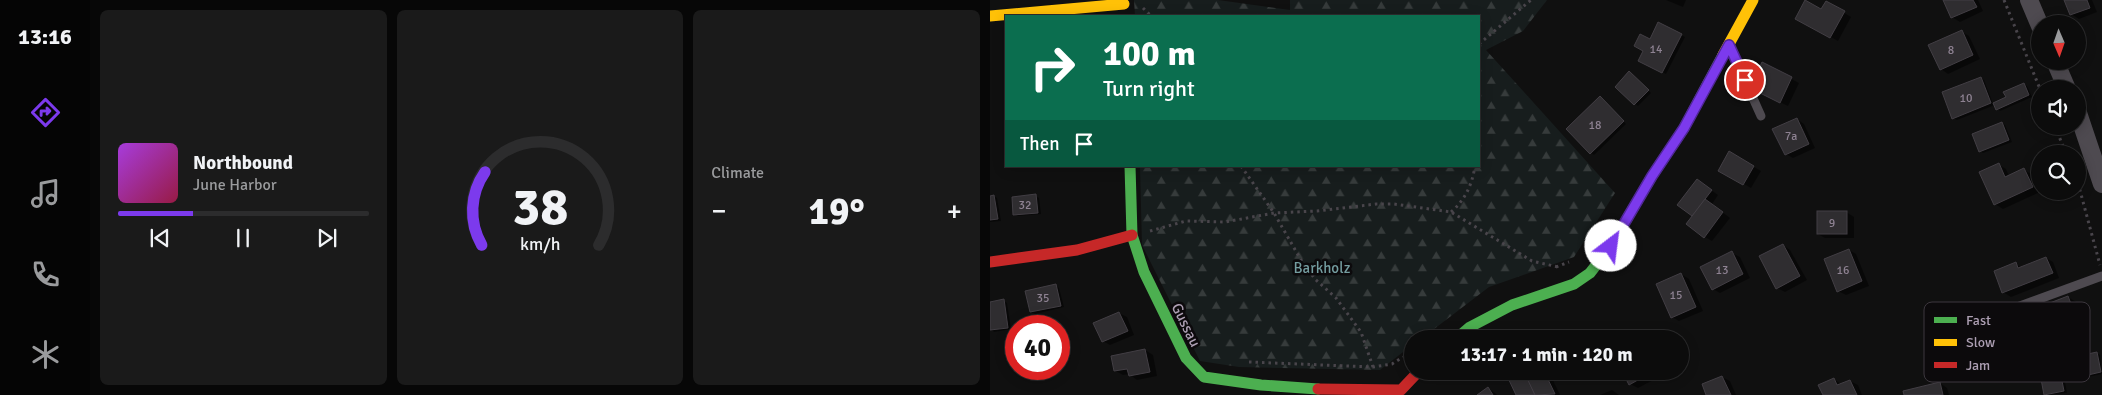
<!DOCTYPE html>
<html lang="en">
<head>
<meta charset="utf-8">
<style>
	:root { --surface:#0c0c0c; --page:#1a1a1a; --text:#f1f3f6; --muted:#9a9b9d; --line:#2c2c2d; --accent:#7c3aed }
	body { margin:0; font-family:Signika,sans-serif; background:var(--page); color:var(--text); height:100vh; display:flex; flex-direction:column; font-size:19px; white-space:nowrap }
	* { box-sizing:border-box; margin:0 }
	p { font-size:16px; color:var(--muted) }
	.icon { flex:none; width:28px; height:28px; fill:none; stroke:currentColor; stroke-width:2; stroke-linecap:round; stroke-linejoin:round }
	.map { position:relative; flex:1; overflow:hidden }
	.side { display:flex; flex-direction:column; gap:10px; padding:10px; background:#070707; width:900px }
	.side>* { flex:none }
	.banner { position:absolute; left:15px; top:15px; width:475px; height:152px; border-radius:0px; box-shadow:0 2px 12px #0003,0 0 0 1px var(--line); background:#0b6e4f; color:#fff; overflow:hidden }
	.needle { width:32px; rotate:178deg }
	.tools { position:absolute; left:1041px; top:15px; display:grid; gap:10px }
	.tools a { display:grid; place-items:center; width:55px; height:55px; border-radius:50%; background:var(--surface); box-shadow:0 2px 12px #0003,0 0 0 1px var(--line); font-size:25px }
	.speed { position:absolute; left:15px; top:315px; display:flex; gap:10px; font-size:25px; font-weight:700; text-align:center }
	.speed>* { display:grid; place-content:center; width:65px; height:65px; border-radius:50%; background:var(--surface); box-shadow:0 2px 12px #0003,0 0 0 1px var(--line); line-height:1 }
	.speed .limit { border:8px solid #d22; background:#fff; color:#111 }
	.pin { position:absolute; display:grid; place-items:center; width:42px; height:42px; color:#fff; margin:-21px; border:2px solid #fff; border-radius:50%; box-shadow:0 1px 5px #0007 }
	.me { position:absolute; width:55px; margin:-28px; rotate:30deg; stroke-linejoin:round; filter:drop-shadow(0 0 4px #0008) }
	.turn { display:flex; align-items:center; gap:18px; height:105px; padding:0 15px; font-size:22px }
	.turn .icon { width:65px; height:65px; stroke-width:2.5 }
	.turn b { display:block; font-size:35px; line-height:42px }
	.then { display:flex; align-items:center; height:48px; padding:0 15px; background:#0003; gap:10px; font-size:19px }
	.big { font-size:38px; font-weight:700; line-height:1.1 }
	.side .tile { flex:1; display:flex; flex-direction:column; justify-content:center; gap:8px; min-width:0; padding:0 18px; border-radius:8px; background:var(--page) }
	.side .dial { align-items:center; gap:0 }
	.dial svg { height:130px; overflow:visible; fill:none; stroke:var(--line); stroke-width:7; stroke-linecap:round; text-anchor:middle }
	.dial text { fill:var(--text); stroke:none }
	.song { display:flex; align-items:center; gap:15px }
	.cover { width:60px; height:60px; border-radius:8px; background:linear-gradient(135deg,hsl(280 70% 55%),hsl(340 70% 35%)) }
	.played { height:5px; border-radius:2px; background:linear-gradient(90deg,var(--accent) 30%,var(--line) 30%) }
	.keys { display:flex; justify-content:space-around; direction:ltr }
	.heat { display:flex; justify-content:space-between; align-items:center; font-size:28px; direction:ltr }
	.side .tiles { flex:1; display:grid; gap:10px; grid-template-columns:repeat(3,1fr) }
	.trip { position:absolute; left:414px; top:330px; width:285px; height:50px; border-radius:25px; background:var(--surface); box-shadow:0 2px 12px #0003,0 0 0 1px var(--line); font-weight:700; line-height:50px; text-align:center }
	main { display:flex; flex:1; min-height:0 }
	.menu { display:flex; flex-direction:column; width:90px; justify-content:space-around; align-items:center; background:#050505; color:var(--muted) }
	.menu .icon { width:35px; height:35px }
	.menu .active { color:var(--accent) }
	.menu b { font-size:22px; color:var(--text) }
	.map>svg:first-child { display:block }
	.forest { fill:url(#forest-firs) }
	.shadow { fill:#0007 }
	.building { fill:#2f2d30; stroke:#423e44 }
	.lines { fill:none; stroke-linecap:round; stroke-linejoin:round }
	.path { stroke:#49454b; stroke-width:3; stroke-dasharray:2.5 4; stroke-linecap:butt }
	.lane { stroke:#4e4a50; stroke-width:9 }
	.street { stroke:#4e4a50; stroke-width:18 }
	.fast { stroke:#4caf50; stroke-width:11 }
	.slow { stroke:#ffc107; stroke-width:11 }
	.jam { stroke:#c62828; stroke-width:11 }
	.route-casing { stroke:#51269a; stroke-width:12 }
	.route { stroke:#7c3aed; stroke-width:9 }
	.labels { text-anchor:middle; stroke-width:5; stroke-linejoin:round; paint-order:stroke }
	.number-label { font-size:12px; fill:#8e8292 }
	.park-label { font-size:15px; fill:#749da0; stroke:#0c0a0c }
	.street-label { font-size:15px; fill:#ad9fb3; stroke:#0c0a0c }
	.key { fill:#0c0a0c; stroke:#3c373e; stroke-width:1 }
	.key-label { font-size:14px; fill:#ad9fb3 }
</style>
</head>
<body>
<main>
<nav class="menu">
<b>13:16</b>
<svg class="icon active" aria-label="directions" viewBox="0 0 24 24"><path d="M12 3l9 9-9 9-9-9zM9 14v-3h6M13 9l2 2-2 2"/></svg>
<svg class="icon" aria-label="music" viewBox="0 0 24 24"><path d="M9 18V5l10-2v13"/><circle cx="6" cy="18" r="3"/><circle cx="16" cy="16" r="3"/></svg>
<svg class="icon" aria-label="phone" viewBox="0 0 24 24"><path d="M5 4h4l2 5-3 2q2 4 5 5l2-3 5 2v4C11 20 4 13 5 4z"/></svg>
<svg class="icon" aria-label="climate" viewBox="0 0 24 24"><path d="M12 3v18M4 7l16 10M4 17L20 7"/></svg>
</nav>
<section class="side">
<div class="tiles">
<div class="tile">
<div class="song"><i class="cover"></i><div><b>Northbound</b><p>June Harbor</p></div></div>
<div class="played"></div>
<div class="keys"><svg class="icon" aria-label="previous" viewBox="0 0 24 24"><path d="M18 5L8 12l10 7zM5 5v14"/></svg><svg class="icon" aria-label="pause" viewBox="0 0 24 24"><path d="M8 5v14M16 5v14"/></svg><svg class="icon" aria-label="next" viewBox="0 0 24 24"><path d="M6 5l10 7-10 7zM19 5v14"/></svg></div>
</div>
<div class="tile dial"><svg viewBox="0 0 100 80">
<path d="M14 69A42 42 0 1 1 86 69"/>
<path d="M14 69A42 42 0 0 1 16 24" stroke="#7c3aed"/>
<text x="50" y="56" font-size="32" font-weight="700">38</text>
<text x="50" y="72" font-size="11">km/h</text>
</svg></div>
<div class="tile"><p>Climate</p>
<div class="heat"><a>−</a><b class="big">19°</b><a>+</a></div>
</div>
</div>
</section>
<div class="map">
<svg width="1112" height="395" viewBox="0 0 1112 395">
	<defs>
		<pattern id="forest-firs" width="22" height="20" patternUnits="userSpaceOnUse" patternTransform="scale(1.25)"><rect width="22" height="20" fill="#171d1d"/><path d="M5 1l3.5 6h-7zM16 11l3.5 6h-7z" fill="#363b3b"/></pattern>
	</defs>
	<rect width="100%" height="100%" fill="#101010"/>
	<path class="forest" d="M144 0H228L300 10V0H557L533 31 496 50 625 193 584 257 499 287 431 339H422V345L390 370 249 367 210 361 152 245 150 166H489V16H145Z"/>
	<g class="shadow">
		<path d="M676 0H696L693 7Z"/>
		<path d="M954 0H988L993 11 970 22 962 17Z"/>
		<path d="M1076 0H1102L1107 12 1089 19 1081 14Z"/>
		<path d="M836 2 861 17 848 41 806 18 831 11Z"/>
		<path d="M669 24 695 37 676 74 650 60Z"/>
		<path d="M972 32 979 36 990 59 958 74 951 69Z"/>
		<path d="M773 64 809 83 798 106 769 92Z"/>
		<path d="M643 75 661 93 648 106 626 87Z"/>
		<path d="M991 78 994 80 1003 104 1017 98 1034 84 1037 86 1042 97 1010 111 1005 105 967 120 963 118Z"/>
		<path d="M613 100 636 124 604 155 601 153Z"/>
		<path d="M807 119 814 124 825 148 803 158 796 154Z"/>
		<path d="M1012 123 1015 125 1022 142 993 153 990 151Z"/>
		<path d="M740 153 771 171 761 188 730 170Z"/>
		<path d="M1009 165 1016 169 1019 176 1034 170 1041 174 1050 192 1013 209 1005 204Z"/>
		<path d="M82 166H100V168H84Z"/>
		<path d="M714 185 728 195 722 204 740 218 722 241 715 237 704 216 689 205Z"/>
		<path d="M4 196 7 198 11 221 0 222V197Z"/>
		<path d="M46 196 49 198 51 214 28 216 25 214Z"/>
		<path d="M856 212 864 217V238H835L828 234Z"/>
		<path d="M793 245 800 250 817 280 795 292 787 288Z"/>
		<path d="M859 250 866 254 879 286 856 295 848 291Z"/>
		<path d="M742 253 750 257 760 278 730 293 723 289Z"/>
		<path d="M1056 258 1063 262 1069 278 1021 297 1013 292 1026 264 1032 268Z"/>
		<path d="M691 274 699 279 713 311 689 321 682 317Z"/>
		<path d="M66 286 69 288 74 307 45 314 41 312Z"/>
		<path d="M1078 297 1086 302 1093 321 1061 333 1053 329Z"/>
		<path d="M14 301 17 303 21 329 4 332 0 328V303Z"/>
		<path d="M129 313 137 317 144 335 120 345 113 341Z"/>
		<path d="M1091 346 1094 348 1096 355 1107 353 1110 355 1112 374 1075 382 1077 393 1055 395 1052 380 1064 377Z"/>
		<path d="M155 350 163 355 167 376 147 380 139 374 133 375 126 371Z"/>
		<path d="M543 371 559 372 570 395H528L533 372 538 374Z"/>
		<path d="M633 371H666L669 377 648 388 640 384Z"/>
		<path d="M732 377 740 381 746 395H718Z"/>
		<path d="M844 379 851 384 860 381 868 385 872 395H834Z"/>
		<path d="M950 383 957 388 959 395H915Z"/>
		<path d="M498 388 505 393 507 395H489Z"/>
		<path d="M622 390 629 395H610Z"/>
	</g>
	<g class="building">
		<path d="M815 0 831 9 836 1 855 11 840 38 805 19Z"/>
		<path d="M953 0H983L987 7 961 18Z"/>
		<path d="M1074 0H1097L1100 8 1080 15Z"/>
		<path d="M668 22 692 34 672 73 648 61 653 51 644 46 650 34 660 39Z"/>
		<path d="M972 30 983 55 950 70 938 45Z"/>
		<path d="M772 62 802 77 790 103 760 88Z"/>
		<path d="M639 71 659 90 644 105 625 87Z"/>
		<path d="M991 77 1001 103 962 119 952 92Z"/>
		<path d="M1034 83 1039 95 1006 110 1003 103 1016 97 1013 92Z"/>
		<path d="M610 96 634 121 600 154 576 129Z"/>
		<path d="M807 118 819 144 795 155 782 129Z"/>
		<path d="M1012 122 1019 140 989 152 982 134Z"/>
		<path d="M739 151 764 166 753 185 728 171Z"/>
		<path d="M1009 163 1015 177 1034 168 1043 187 1004 205 989 172Z"/>
		<path d="M707 179 722 190 702 216 687 205Z"/>
		<path d="M46 194 48 213 23 215 22 197Z"/>
		<path d="M4 195 8 219 0 220V196Z"/>
		<path d="M715 199 733 212 714 238 696 224Z"/>
		<rect x="827" y="211" width="30" height="23"/>
		<path d="M793 244 810 276 786 289 769 256Z"/>
		<path d="M859 249 872 281 847 292 834 259Z"/>
		<path d="M742 251 753 274 722 290 710 267Z"/>
		<path d="M1056 257 1063 273 1012 293 1004 271 1026 262 1028 268Z"/>
		<path d="M691 273 706 307 681 318 666 284Z"/>
		<path d="M66 284 71 306 40 312 35 291Z"/>
		<path d="M1078 296 1086 317 1052 330 1044 309Z"/>
		<path d="M14 299 18 328 0 330V302Z"/>
		<path d="M129 312 138 331 112 342 103 323Z"/>
		<path d="M1091 344 1093 355 1107 352 1111 372 1072 381 1074 391 1054 395 1051 379 1063 376 1058 352Z"/>
		<path d="M155 349 160 372 139 376 137 369 124 371 121 356Z"/>
		<path d="M531 371H534L545 395H526L518 378Z"/>
		<path d="M541 371H554L565 394 545 395 535 374Z"/>
		<path d="M632 371H661L662 372 639 385Z"/>
		<path d="M732 376 741 395H716L712 384Z"/>
		<path d="M844 378 847 385 860 380 867 395H833L828 385Z"/>
		<path d="M950 382 953 395H914L913 391Z"/>
		<path d="M498 387 503 395H487Z"/>
	</g>
	<g class="lines">
		<g class="path">
			<path d="M1014 0 1050 89"/>
			<path d="M153 8 161 16"/>
			<path d="M489 44 541 0"/>
			<path d="M1065 126 1076 154"/>
			<path d="M251 166 284 213 311 260 325 279 346 298 371 332 383 367"/>
			<path d="M1088 183 1110 265"/>
			<path d="M461 212C475 200 482 185 485 166"/>
			<path d="M160 231 196 221 235 222 284 213 327 211 386 204H404L461 212 542 261 568 267"/>
			<path d="M566 267 579 262"/>
			<path d="M438 339 449 331"/>
			<path d="M259 362 383 367 402 364 413 357"/>
		</g>
		<g class="lane">
			<path d="M740 47 771 116"/>
			<path d="M989 321 1112 276"/>
		</g>
		<g class="street">
			<path d="M1039 0 1050 26"/>
			<path d="M1065 61 1077 89"/>
			<path d="M1088 113 1112 184"/>
		</g>
		<g class="fast">
			<path d="M140 166 142 235 154 272 196 358 214 377 271 385 328 389"/>
			<path d="M466 339 480 327 522 305 584 284 600 273 621 246 662 176 694 128 733 55"/>
		</g>
		<g class="slow">
			<path d="M0 16 134 4"/>
			<path d="M733 55 763 0"/>
		</g>
		<g class="jam">
			<path d="M0 262 87 250 142 235"/>
			<path d="M328 389 411 390 429 371"/>
		</g>
	</g>
	<g class="lines">
		<defs>
			<path id="route" d="M621 246 662 176 694 128 739 45 755 80"/>
		</defs>
		<use href="#route" class="route-casing"/>
		<use href="#route" class="route"/>
	</g>
	<g class="labels">
		<g class="number-label">
			<text x="666" y="53">14</text>
			<text x="961" y="54">8</text>
			<text x="976" y="102">10</text>
			<text x="605" y="129">18</text>
			<text x="801" y="140">7a</text>
			<text x="35" y="209">32</text>
			<text x="842" y="227">9</text>
			<text x="732" y="274">13</text>
			<text x="853" y="274">16</text>
			<text x="686" y="299">15</text>
			<text x="53" y="302">35</text>
		</g>
		<g class="park-label">
			<text x="332" y="273">Barkholz</text>
		</g>
		<g class="street-label">
			<text transform="translate(196 325) rotate(64)" y="5">Gussau</text>
		</g>
	</g>
	<rect x="934" y="302" width="166" height="80" rx="8" class="key"/>
	<rect x="944" y="317" width="23" height="6" fill="#4caf50"/>
	<rect x="944" y="339" width="23" height="7" fill="#ffc107"/>
	<rect x="944" y="362" width="23" height="6" fill="#c62828"/>
	<g class="key-label">
		<text x="976" y="325">Fast</text>
		<text x="976" y="347">Slow</text>
		<text x="976" y="370">Jam</text>
	</g>
</svg>
<div class="tools">
<a><svg class="needle" viewBox="-14 -14 28 28"><path d="M0-13l5 13h-10z" fill="#e53935"/><path d="M0 13l5-13h-10z" fill="#9a9b9d"/></svg></a>
<a><svg class="icon" aria-label="sound" viewBox="0 0 24 24"><path d="M4 9h4l5-4v14l-5-4H4zM17 9q2 3 0 6"/></svg></a>
<a><svg class="icon" aria-label="search" viewBox="0 0 24 24"><circle cx="10" cy="10" r="6"/><path d="M15 15l6 6"/></svg></a>
</div>
<div class="speed"><div class="limit">40</div></div>
<div class="pin" style="left:755px;top:80px;background:#d93025"><svg class="icon" aria-label="arrive" viewBox="0 0 24 24"><path d="M6 21V4h12l-3 4 3 4H6"/></svg></div>
<svg class="me" style="left:621px;top:246px" viewBox="-20 -20 40 40"><circle r="19" fill="#fff"/><path d="M0-13L10 11 0 6-10 11z" fill="#7c3aed"/></svg>
<div class="trip">13:17 · 1 min · 120 m</div>
<div class="banner">
<div class="turn"><svg class="icon" aria-label="right" viewBox="0 0 24 24"><path d="M7 20v-9h11M14 6l5 5-5 5"/></svg><div><b>100 m</b>Turn right</div></div>
<div class="then">Then<svg class="icon" aria-label="arrive" viewBox="0 0 24 24"><path d="M6 21V4h12l-3 4 3 4H6"/></svg></div>
</div>
</div>
</main>
</body>
</html>
